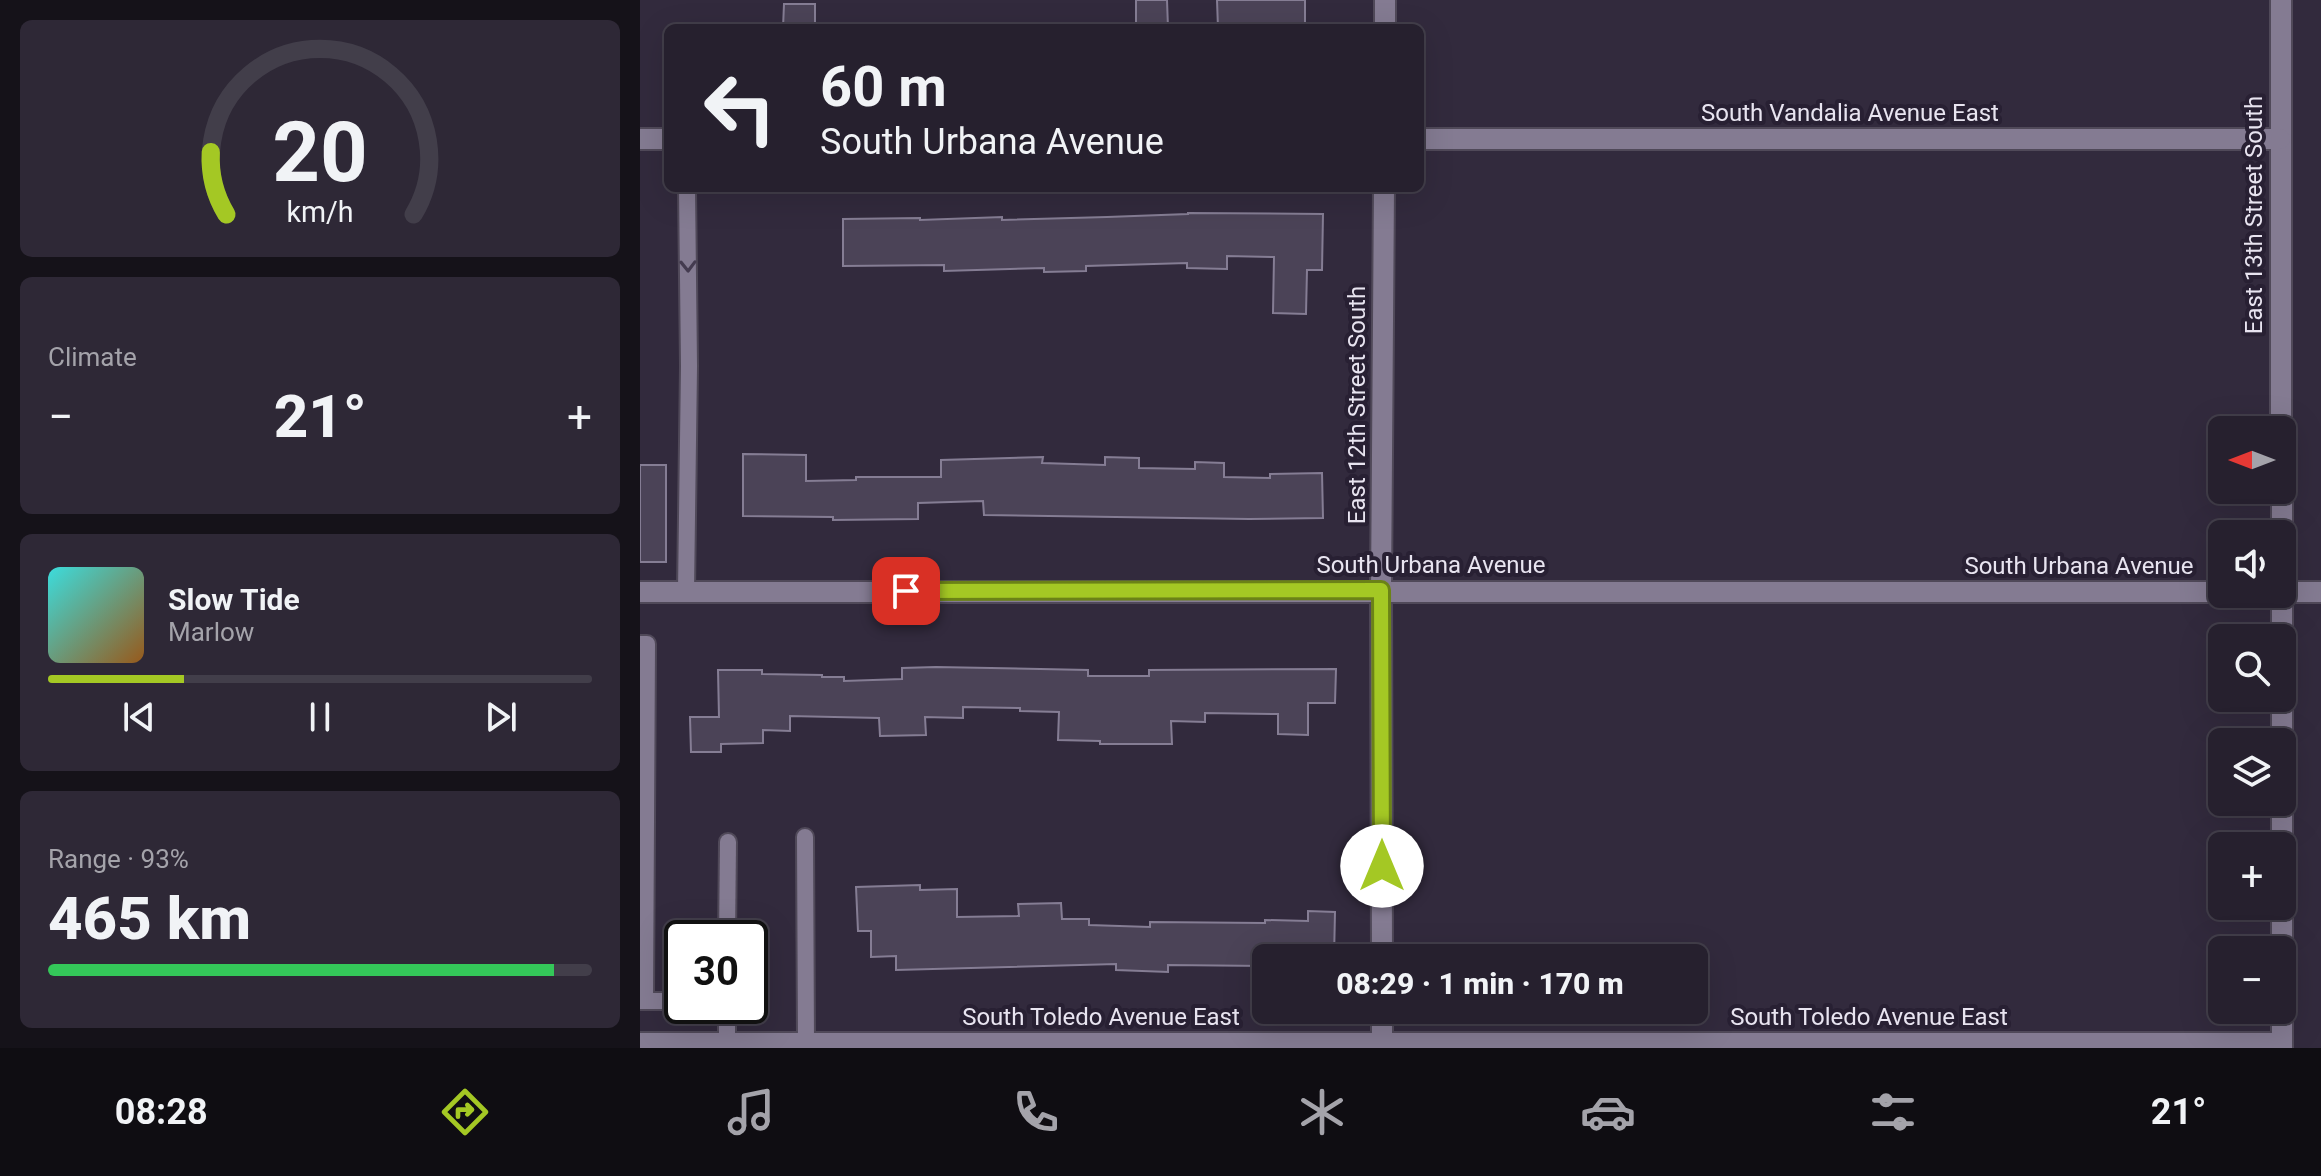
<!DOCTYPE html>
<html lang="en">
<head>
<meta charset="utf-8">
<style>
	:root { --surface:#26202e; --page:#2e2836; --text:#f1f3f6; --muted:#a4a3aa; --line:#423e4a; --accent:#a4c824 }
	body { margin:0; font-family:Roboto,sans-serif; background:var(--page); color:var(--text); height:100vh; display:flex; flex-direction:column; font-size:30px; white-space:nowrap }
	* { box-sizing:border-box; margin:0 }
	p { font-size:26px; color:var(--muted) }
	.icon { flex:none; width:44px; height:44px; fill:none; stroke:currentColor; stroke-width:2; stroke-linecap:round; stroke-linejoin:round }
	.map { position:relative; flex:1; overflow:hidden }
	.side { display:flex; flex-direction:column; gap:20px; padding:20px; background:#151219; width:640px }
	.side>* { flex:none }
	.top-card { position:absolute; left:24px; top:24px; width:760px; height:168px; border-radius:12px; box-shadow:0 8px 32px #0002,0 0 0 2px var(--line); background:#26202e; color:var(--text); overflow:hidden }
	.needle { width:52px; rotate:270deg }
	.tools { position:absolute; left:1568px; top:416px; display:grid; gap:16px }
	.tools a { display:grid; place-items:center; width:88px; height:88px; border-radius:12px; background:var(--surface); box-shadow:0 8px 32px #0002,0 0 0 2px var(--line); font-size:40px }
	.speed { position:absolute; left:24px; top:920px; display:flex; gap:16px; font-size:40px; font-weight:700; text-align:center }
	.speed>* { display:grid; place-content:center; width:104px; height:104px; border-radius:50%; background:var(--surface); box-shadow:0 8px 32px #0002,0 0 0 2px var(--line); line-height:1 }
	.speed .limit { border:4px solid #111; border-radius:12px; background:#fff; color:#111 }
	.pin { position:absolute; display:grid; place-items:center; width:68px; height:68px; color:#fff; margin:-34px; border-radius:16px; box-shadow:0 4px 12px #0006 }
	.me { position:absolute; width:88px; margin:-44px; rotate:0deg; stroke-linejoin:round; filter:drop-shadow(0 0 6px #0008) }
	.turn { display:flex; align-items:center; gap:28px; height:168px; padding:0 24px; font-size:36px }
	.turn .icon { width:104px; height:104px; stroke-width:2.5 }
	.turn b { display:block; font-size:56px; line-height:68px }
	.big { font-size:60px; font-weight:800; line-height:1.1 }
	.side .card { flex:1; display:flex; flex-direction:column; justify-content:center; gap:12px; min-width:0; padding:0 28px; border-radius:12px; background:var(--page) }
	.side .dial { align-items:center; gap:0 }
	.dial svg { height:208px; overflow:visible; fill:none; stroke:var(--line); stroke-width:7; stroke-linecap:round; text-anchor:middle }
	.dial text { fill:var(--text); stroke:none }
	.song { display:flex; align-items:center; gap:24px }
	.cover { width:96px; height:96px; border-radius:12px; background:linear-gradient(135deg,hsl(180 70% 55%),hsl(30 70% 35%)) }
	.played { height:8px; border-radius:4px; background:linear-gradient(90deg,var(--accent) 25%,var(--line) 25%) }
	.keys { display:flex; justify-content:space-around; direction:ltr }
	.heat { display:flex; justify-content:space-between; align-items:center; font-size:44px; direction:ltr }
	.charge { height:12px; border-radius:6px; background:linear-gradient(90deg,#34c759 93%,var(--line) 0) }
	.trip { position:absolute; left:612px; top:944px; width:456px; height:80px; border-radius:12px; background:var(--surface); box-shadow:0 8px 32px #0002,0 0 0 2px var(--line); font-weight:800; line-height:80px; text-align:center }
	.tab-bar { display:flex; height:128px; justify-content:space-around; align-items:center; background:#0f0d12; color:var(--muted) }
	.tab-bar .icon { width:56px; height:56px }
	.tab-bar .current { color:var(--accent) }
	.tab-bar b { font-size:36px; color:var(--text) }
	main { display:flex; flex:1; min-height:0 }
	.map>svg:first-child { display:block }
	.building { fill:#4b4357; stroke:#857d94; stroke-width:2 }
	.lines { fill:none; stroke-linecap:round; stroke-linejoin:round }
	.service-casing { stroke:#504959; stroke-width:20 }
	.minor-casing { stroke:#504959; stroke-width:24 }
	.service { stroke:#847b92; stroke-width:16 }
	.minor { stroke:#847b92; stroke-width:20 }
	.oneway { stroke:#443b50 }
	.route-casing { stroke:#6b8217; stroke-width:20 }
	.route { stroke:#a4c824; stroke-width:14 }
	.labels { text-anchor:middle; stroke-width:8; stroke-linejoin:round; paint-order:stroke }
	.street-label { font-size:24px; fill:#e8e4f0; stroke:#282033 }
</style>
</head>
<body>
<main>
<section class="side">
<div class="card dial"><svg viewBox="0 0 100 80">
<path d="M14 69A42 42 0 1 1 86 69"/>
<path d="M14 69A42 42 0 0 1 8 45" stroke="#a4c824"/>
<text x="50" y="56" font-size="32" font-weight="700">20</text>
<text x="50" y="72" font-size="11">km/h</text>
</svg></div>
<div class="card"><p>Climate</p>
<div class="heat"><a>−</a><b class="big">21°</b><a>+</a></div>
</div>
<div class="card">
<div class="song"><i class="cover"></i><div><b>Slow Tide</b><p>Marlow</p></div></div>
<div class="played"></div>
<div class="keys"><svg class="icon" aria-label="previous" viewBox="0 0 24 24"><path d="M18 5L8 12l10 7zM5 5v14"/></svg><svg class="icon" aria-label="pause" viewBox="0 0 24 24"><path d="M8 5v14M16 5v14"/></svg><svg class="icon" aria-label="next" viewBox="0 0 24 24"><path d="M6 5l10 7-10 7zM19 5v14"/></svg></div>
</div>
<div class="card"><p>Range · 93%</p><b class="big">465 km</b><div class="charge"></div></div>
</section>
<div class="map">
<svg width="1681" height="1048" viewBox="0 0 1681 1048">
	<rect width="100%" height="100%" fill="#322a3d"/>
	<g class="building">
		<path d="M496 0H527L528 28H496Z"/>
		<path d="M577 0H665V28H578Z"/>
		<path d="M144 4H175V28H143Z"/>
		<path d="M548 213 683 214 682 270H667L666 314 633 313 634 257 587 256V269L547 268V263L446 266V271L404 272V268L304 271V265L203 266V219L280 218V220L362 217V220L467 217 548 214Z"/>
		<path d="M103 454 166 455V481L216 480V477H301V460L403 457 402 463 465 465V457L499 458V468L555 469V462L584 463V477L630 478V474L682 473 683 518 609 519 344 515 343 501 278 503V519L193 520V517L103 516Z"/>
		<rect x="0" y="465" width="26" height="97"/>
		<path d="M296 667 448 670V676H509V670L696 669 695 703H668V735L638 734V714L565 713V722L531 721 532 744H460V741L418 740 419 712 380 711V708L323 707V718L285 717 286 735 240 736 239 718 150 716V731L123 730V743L81 744V752H51L50 717H79L78 670H122V674L182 675V677H204V681L262 679V668Z"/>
		<path d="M280 885V890L317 889V917L379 916 378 904 421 903 422 919H449V925L510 927V922L625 923V920L668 921V911L695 912 694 958H626V966L528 965V972L476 970V964L256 970V956L231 957V931H218L216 887Z"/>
	</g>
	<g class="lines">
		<defs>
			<g id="service">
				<path d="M46 591 49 366 47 188"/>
				<path d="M0 644H7L5 1001"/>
				<path d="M165 837 166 1043"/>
				<path d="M87 938 88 842"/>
				<path d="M0 1001H42"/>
				<path d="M87 1006V1044"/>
			</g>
			<g id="minor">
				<path d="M745 0V28"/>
				<path d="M1641 0V430"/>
				<path d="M0 139H28"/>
				<path d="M780 139H1640"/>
				<path d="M1642 490V898"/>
				<path d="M0 592H1582"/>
				<path d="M1642 592H1681"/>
				<path d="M1642 950V906"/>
				<path d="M742 958 741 590 744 188"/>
				<path d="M742 1010V1048"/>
				<path d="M0 1043H1642"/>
				<path d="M1642 1048V1010"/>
			</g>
		</defs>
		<use href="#service" class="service-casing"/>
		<use href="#minor" class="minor-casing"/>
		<use href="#service" class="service"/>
		<use href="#minor" class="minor"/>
	</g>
	<defs><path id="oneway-chevron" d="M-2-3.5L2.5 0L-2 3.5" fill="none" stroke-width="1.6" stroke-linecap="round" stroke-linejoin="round" transform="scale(2)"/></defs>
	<use class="oneway" href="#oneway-chevron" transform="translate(48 266) rotate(89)"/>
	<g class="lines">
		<defs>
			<path id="route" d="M266 591 741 590 742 866"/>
		</defs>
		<use href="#route" class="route-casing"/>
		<use href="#route" class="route"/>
	</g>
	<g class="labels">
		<g class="street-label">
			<text x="1210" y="121">South Vandalia Avenue East</text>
			<text transform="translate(1614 215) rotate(-90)" y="8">East 13th Street South</text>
			<text transform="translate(717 405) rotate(-90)" y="8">East 12th Street South</text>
			<text x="791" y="573">South Urbana Avenue</text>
			<text x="1439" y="574">South Urbana Avenue</text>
			<text x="461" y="1025">South Toledo Avenue East</text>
			<text x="1229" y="1025">South Toledo Avenue East</text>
		</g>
	</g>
</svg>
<div class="tools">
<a><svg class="needle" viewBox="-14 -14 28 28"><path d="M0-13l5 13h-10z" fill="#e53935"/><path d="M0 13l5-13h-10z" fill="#a4a3aa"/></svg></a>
<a><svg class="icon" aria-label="sound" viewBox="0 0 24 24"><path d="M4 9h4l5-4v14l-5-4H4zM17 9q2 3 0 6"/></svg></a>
<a><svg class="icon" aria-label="search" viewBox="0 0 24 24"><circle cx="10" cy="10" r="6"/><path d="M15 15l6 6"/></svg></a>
<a><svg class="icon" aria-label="layers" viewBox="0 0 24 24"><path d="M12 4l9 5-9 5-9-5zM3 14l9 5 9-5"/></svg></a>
<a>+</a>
<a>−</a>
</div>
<div class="speed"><div class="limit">30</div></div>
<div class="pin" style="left:266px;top:591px;background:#d93025"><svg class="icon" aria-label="arrive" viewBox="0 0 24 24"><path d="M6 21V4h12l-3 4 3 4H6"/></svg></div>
<svg class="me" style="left:742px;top:866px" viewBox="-20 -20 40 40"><circle r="19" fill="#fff"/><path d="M0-13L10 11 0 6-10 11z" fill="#a4c824"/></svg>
<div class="trip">08:29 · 1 min · 170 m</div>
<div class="top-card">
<div class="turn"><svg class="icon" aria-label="left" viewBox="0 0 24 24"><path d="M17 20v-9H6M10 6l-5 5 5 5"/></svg><div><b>60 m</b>South Urbana Avenue</div></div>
</div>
</div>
</main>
<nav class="tab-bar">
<b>08:28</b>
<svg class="icon current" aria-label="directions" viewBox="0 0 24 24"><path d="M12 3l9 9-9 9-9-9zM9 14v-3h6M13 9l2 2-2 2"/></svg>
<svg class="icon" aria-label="music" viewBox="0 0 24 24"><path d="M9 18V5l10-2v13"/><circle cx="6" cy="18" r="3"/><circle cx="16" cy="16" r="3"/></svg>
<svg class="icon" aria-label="phone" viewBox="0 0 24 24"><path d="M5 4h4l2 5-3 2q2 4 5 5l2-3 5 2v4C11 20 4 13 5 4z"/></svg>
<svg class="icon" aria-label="climate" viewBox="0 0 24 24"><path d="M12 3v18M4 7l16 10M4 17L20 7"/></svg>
<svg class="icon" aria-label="car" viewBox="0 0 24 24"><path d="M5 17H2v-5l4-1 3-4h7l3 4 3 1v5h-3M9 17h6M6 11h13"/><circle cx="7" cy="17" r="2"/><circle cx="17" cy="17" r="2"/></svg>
<svg class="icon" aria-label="filters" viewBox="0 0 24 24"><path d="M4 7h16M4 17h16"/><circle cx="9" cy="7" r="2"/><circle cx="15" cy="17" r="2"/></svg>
<b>21°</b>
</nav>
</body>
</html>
